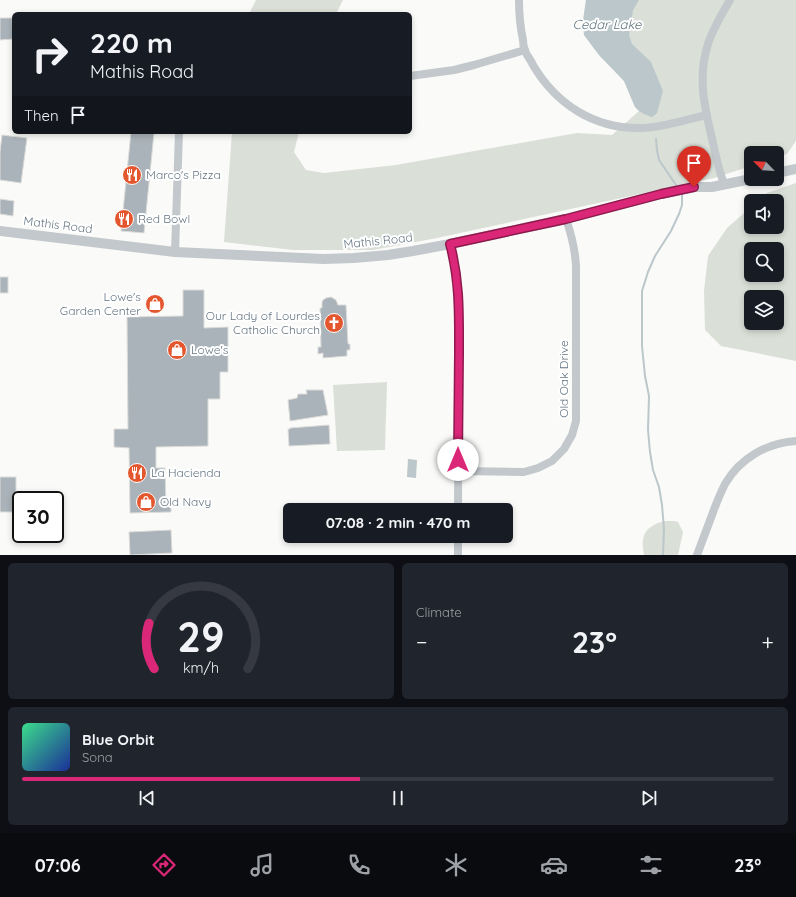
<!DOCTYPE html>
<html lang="en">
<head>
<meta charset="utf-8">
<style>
	:root { --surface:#171b24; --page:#20242c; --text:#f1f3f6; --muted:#9ea1a6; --line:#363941; --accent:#db2777 }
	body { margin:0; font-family:Quicksand,sans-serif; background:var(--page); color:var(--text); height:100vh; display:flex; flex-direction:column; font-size:15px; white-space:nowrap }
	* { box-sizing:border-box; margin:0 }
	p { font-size:13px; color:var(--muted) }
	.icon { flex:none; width:22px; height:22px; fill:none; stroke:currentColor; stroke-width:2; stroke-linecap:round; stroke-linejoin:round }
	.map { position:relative; height:555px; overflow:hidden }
	.details { display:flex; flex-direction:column; gap:8px; padding:8px; background:#0d0f14; flex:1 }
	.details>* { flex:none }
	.hud { position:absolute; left:12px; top:12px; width:400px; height:122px; border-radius:6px; box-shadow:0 2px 6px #0003; background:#171b24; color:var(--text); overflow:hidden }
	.needle { width:26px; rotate:295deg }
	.controls { position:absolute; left:744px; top:146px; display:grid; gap:8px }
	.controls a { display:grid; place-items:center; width:40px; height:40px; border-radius:6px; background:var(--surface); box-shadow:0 2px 6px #0003; font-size:20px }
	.speed { position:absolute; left:12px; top:491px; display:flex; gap:8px; font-size:20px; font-weight:700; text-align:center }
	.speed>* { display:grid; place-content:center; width:52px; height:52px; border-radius:50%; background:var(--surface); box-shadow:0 2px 6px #0003; line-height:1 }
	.speed .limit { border:2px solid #111; border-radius:6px; background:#fff; color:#111 }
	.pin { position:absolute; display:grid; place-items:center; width:34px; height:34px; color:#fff; margin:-41px -17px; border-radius:50% 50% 50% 0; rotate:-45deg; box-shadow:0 0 4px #0007 }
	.pin .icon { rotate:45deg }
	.me { position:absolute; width:44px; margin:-22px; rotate:0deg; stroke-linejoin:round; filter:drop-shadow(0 0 3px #0008) }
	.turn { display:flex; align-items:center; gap:14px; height:84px; padding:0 12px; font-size:18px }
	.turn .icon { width:52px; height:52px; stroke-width:2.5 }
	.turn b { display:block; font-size:28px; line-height:34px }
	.then { display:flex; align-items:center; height:38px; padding:0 12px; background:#0003; gap:8px; font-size:15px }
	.big { font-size:30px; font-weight:700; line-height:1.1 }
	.details .widget { flex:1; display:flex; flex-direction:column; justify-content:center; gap:6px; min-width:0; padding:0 14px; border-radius:6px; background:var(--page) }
	.details .dial { align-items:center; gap:0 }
	.dial svg { height:104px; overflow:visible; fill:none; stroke:var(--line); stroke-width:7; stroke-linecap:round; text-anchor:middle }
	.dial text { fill:var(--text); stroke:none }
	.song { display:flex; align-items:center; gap:12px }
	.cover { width:48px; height:48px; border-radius:6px; background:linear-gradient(135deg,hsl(150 70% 55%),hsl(230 70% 35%)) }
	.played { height:4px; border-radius:2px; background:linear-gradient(90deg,var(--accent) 45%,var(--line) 45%) }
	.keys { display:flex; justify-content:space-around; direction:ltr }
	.heat { display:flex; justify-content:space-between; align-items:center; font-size:22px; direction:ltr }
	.details .tiles { flex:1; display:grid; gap:8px; grid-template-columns:1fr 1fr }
	.widget:last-child { grid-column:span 2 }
	.trip { position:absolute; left:283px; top:503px; width:230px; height:40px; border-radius:6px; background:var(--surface); box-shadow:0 2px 6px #0003; font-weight:700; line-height:40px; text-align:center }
	.tab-bar { display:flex; height:64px; justify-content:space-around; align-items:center; background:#090b0e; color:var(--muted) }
	.tab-bar .icon { width:28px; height:28px }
	.tab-bar .current { color:var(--accent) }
	.tab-bar b { font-size:18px; color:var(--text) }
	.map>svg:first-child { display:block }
	.green { fill:#dadfd7; fill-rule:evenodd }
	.water { fill:#bbc7cb }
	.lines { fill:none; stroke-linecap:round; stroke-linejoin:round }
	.stream { stroke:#bbc7cb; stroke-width:2 }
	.building { fill:#aab3b9; stroke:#dcdcda }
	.minor { stroke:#c3c8cc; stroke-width:8 }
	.tertiary { stroke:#c3c8cc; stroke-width:10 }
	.route-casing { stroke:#8e194d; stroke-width:10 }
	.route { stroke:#db2777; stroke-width:7 }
	.labels { text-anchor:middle; stroke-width:4; stroke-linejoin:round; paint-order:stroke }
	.poi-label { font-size:12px; fill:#657683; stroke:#fff; text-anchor:start }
	.street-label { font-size:12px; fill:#657683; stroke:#fff }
	.water-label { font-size:13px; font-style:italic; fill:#60757c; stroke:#fff }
</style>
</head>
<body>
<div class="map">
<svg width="796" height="555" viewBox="0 0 796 555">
	<rect width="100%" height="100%" fill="#fafaf8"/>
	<g class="green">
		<path d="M256 0H343L336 14H249Z"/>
		<path d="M586 0H796V141L787 154 777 157V153H751V166L714 178 437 238 373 250H293L224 242 232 132H299L294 152 306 170 324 173 396 165 577 133 612 135 639 111 635 107 624 81 599 55 584 35 583 21Z"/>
		<path d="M796 183V361L721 346 705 330 704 291 708 256 727 228 751 207V227H777V201H758L767 193ZM751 249H777V275H751ZM751 297H777V323H751Z"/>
		<path d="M387 382 385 450 337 451 333 385Z"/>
		<path d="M664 521H674L678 522 683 532 678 555H644C640 535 645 527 664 521Z"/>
	</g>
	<g class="water">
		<path d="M586 0H639L633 10 629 35 632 44 651 62 663 91 657 113 652 117 644 114 639 111 635 107 624 81 599 55 584 35 583 21Z"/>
		<path d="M408 459 417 460 416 478 407 477Z"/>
	</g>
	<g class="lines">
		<g class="stream">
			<path d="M656 139 657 150 659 160 676 185"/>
			<path d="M663 555 664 529 662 505 659 487 653 470 650 452 648 430 649 396 645 376 642 346V291L648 272 655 256 671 231 679 214 682 205V194"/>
		</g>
	</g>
	<g class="building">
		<path d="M0 18H12L13 39 0 40Z"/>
		<path d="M131 132H146L154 133 144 233 121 231Z"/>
		<path d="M2 135 27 138 21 183 0 180V152Z"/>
		<path d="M0 199 14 201 13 216 0 214Z"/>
		<rect x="0" y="277" width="8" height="16"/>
		<path d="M183 290H204V328L228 327V372H220V399H208V446L156 447V468H165L166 505H171V512L130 513 129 448 114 447V429H128L127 317 183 316Z"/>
		<path d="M331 297 336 300 338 305H346L348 344H350V350H347V356L323 358V353L318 354V347H321L320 308H322V302L323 300 326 298Z"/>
		<path d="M306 390H323L328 415 290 421 288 400 297 398 298 394H307Z"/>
		<path d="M329 425 330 444 289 446 288 429H290V428Z"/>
		<rect x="0" y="477" width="16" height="35"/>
		<path d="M171 530 172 553 130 555 129 532Z"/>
	</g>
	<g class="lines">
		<g class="minor">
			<path d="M519 0C519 13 520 26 523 40 523 43 524 48 525 51 527 56 531 60 533 65 556 104 594 129 641 128 662 128 687 119 707 115"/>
			<path d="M410 76 454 70 474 65 525 50"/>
			<path d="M724 184C719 171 716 157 713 143 705 109 697 78 708 44 713 28 722 14 730 0"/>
			<path d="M450 244C455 263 457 282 459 302L458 510"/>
			<path d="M175 252 179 132"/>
			<path d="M459 471 524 472 538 468 552 461 564 449 572 435 576 421V266C575 248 572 236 566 219"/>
			<path d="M458 555V536"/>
			<path d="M697 555C702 542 707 528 712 515 716 504 720 494 725 484 740 458 767 443 796 441"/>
		</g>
		<g class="tertiary">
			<path d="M777 173 796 169"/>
			<path d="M0 231 175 252 324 259 354 258 388 255 413 251 450 244 566 219 661 194 694 187H712L751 179"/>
		</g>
	</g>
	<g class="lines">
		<defs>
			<path id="route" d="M458 460C458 424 459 389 459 353 459 314 460 282 450 244L566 219 661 194 694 187"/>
		</defs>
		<use href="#route" class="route-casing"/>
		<use href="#route" class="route"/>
	</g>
	<defs>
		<symbol id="restaurant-disc" viewBox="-11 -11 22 22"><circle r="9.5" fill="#e4572e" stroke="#fff"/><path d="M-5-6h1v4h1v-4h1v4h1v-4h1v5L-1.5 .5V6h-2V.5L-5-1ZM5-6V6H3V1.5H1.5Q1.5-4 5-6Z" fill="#fff"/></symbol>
		<symbol id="shop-disc" viewBox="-11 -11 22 22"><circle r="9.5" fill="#e4572e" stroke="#fff"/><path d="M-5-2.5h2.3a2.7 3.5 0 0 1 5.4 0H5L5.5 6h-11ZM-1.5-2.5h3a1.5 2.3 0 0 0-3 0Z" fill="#fff"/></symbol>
		<symbol id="church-disc" viewBox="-11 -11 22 22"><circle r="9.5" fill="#e4572e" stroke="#fff"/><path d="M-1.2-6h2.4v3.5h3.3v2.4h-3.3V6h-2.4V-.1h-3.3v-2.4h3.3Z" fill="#fff"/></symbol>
	</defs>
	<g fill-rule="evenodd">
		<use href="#restaurant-disc" x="121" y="164" width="22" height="22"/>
		<use href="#restaurant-disc" x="113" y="208" width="22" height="22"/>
		<use href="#shop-disc" x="144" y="293" width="22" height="22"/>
		<use href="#church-disc" x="323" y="312" width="22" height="22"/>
		<use href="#shop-disc" x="166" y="339" width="22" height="22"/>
		<use href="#restaurant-disc" x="126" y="462" width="22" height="22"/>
		<use href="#shop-disc" x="135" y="491" width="22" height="22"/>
	</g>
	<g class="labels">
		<g class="poi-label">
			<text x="146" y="179">Marco's Pizza</text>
			<text x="138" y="223">Red Bowl</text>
			<text x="141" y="301" text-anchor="end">Lowe's<tspan x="141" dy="14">Garden Center</tspan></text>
			<text x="320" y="320" text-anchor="end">Our Lady of Lourdes<tspan x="320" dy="14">Catholic Church</tspan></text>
			<text x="191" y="354">Lowe's</text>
			<text x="151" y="477">La Hacienda</text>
			<text x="160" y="506">Old Navy</text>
		</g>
		<g class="street-label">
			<text transform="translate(58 225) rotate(7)" y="4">Mathis Road</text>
			<text transform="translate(378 241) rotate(-6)" y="4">Mathis Road</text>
			<text transform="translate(564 379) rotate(-90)" y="4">Old Oak Drive</text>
		</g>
		<g class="water-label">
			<text x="607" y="29">Cedar Lake</text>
		</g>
	</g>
</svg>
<div class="controls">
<a><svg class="needle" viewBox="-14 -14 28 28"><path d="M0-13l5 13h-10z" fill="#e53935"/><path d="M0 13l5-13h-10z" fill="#9ea1a6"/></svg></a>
<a><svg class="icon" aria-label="sound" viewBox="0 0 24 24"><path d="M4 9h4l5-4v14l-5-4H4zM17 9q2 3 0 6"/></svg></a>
<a><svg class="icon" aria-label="search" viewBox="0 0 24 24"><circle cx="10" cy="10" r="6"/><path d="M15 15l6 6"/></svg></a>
<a><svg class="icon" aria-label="layers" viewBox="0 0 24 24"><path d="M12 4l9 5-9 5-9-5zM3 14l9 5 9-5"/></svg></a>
</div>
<div class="speed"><div class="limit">30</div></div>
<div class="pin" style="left:694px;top:187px;background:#d93025"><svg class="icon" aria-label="arrive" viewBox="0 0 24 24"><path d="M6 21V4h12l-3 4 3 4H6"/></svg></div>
<svg class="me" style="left:458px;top:460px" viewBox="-20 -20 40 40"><circle r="19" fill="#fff"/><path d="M0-13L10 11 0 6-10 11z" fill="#db2777"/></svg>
<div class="trip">07:08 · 2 min · 470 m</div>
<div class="hud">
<div class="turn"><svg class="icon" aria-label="right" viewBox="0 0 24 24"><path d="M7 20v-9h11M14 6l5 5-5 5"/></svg><div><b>220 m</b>Mathis Road</div></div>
<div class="then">Then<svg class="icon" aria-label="arrive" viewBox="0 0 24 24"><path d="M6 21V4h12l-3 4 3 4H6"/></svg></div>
</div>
</div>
<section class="details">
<div class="tiles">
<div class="widget dial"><svg viewBox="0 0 100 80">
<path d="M14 69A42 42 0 1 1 86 69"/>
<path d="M14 69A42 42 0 0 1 10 34" stroke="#db2777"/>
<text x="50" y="56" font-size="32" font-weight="700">29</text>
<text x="50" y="72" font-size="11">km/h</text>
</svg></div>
<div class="widget"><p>Climate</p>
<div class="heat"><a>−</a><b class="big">23°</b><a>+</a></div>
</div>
<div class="widget">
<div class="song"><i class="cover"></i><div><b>Blue Orbit</b><p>Sona</p></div></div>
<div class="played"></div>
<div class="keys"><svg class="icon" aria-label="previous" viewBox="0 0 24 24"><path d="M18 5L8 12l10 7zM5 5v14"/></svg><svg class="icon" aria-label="pause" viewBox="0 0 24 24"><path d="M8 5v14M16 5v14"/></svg><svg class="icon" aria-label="next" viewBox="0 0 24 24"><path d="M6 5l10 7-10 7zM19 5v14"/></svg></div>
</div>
</div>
</section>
<nav class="tab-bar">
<b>07:06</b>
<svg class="icon current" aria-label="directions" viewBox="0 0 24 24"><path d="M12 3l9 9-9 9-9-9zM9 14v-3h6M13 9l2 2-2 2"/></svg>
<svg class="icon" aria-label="music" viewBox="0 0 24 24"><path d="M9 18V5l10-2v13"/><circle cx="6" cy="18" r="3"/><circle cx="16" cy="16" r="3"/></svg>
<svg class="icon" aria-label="phone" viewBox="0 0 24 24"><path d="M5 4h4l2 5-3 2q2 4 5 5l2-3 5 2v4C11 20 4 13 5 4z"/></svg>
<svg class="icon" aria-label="climate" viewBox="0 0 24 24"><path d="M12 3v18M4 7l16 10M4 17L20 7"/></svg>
<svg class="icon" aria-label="car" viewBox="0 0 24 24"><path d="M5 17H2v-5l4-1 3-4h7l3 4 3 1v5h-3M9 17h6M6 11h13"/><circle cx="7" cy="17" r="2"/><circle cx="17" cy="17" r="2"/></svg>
<svg class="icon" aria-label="filters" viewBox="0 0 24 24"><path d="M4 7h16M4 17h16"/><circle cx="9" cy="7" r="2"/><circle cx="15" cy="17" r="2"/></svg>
<b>23°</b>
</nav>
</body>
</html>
